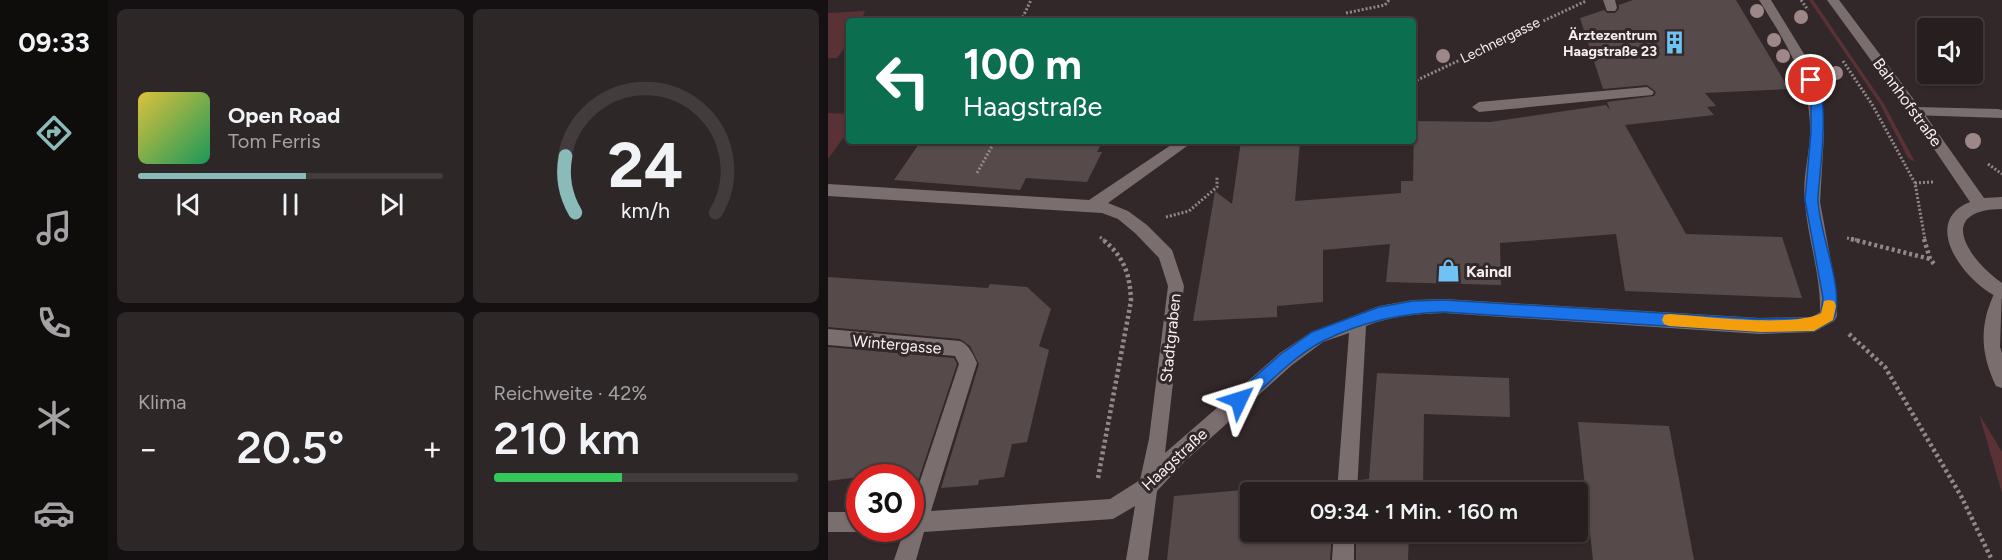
<!DOCTYPE html>
<html lang="de">
<head>
<meta charset="utf-8">
<style>
	:root { --surface:#261e1f; --page:#2e2728; --text:#f1f3f6; --muted:#a4a2a4; --line:#423c3d; --accent:#8bbbb9 }
	body { margin:0; font-family:Figtree,sans-serif; background:var(--page); color:var(--text); height:100vh; display:flex; flex-direction:column; font-size:22px; white-space:nowrap }
	* { box-sizing:border-box; margin:0 }
	p { font-size:20px; color:var(--muted) }
	.icon { flex:none; width:33px; height:33px; fill:none; stroke:currentColor; stroke-width:2; stroke-linecap:round; stroke-linejoin:round }
	.map { position:relative; flex:1; overflow:hidden }
	.details { display:flex; flex-direction:column; gap:9px; padding:9px; background:#151011; width:720px }
	.details>* { flex:none }
	.guide { position:absolute; left:18px; top:18px; width:570px; height:126px; border-radius:6px; box-shadow:0 2px 4px #0004,0 0 0 2px var(--line); background:#0b6e4f; color:#fff; overflow:hidden }
	.buttons { position:absolute; left:1089px; top:18px; display:grid; gap:12px }
	.buttons a { display:grid; place-items:center; width:66px; height:66px; border-radius:6px; background:var(--surface); box-shadow:0 2px 4px #0004,0 0 0 2px var(--line); font-size:30px }
	.speed { position:absolute; left:18px; top:464px; display:flex; gap:12px; font-size:30px; font-weight:700; text-align:center }
	.speed>* { display:grid; place-content:center; width:78px; height:78px; border-radius:50%; background:var(--surface); box-shadow:0 2px 4px #0004,0 0 0 2px var(--line); line-height:1 }
	.speed .limit { border:9px solid #d22; background:#fff; color:#111 }
	.pin { position:absolute; display:grid; place-items:center; width:51px; height:51px; color:#fff; margin:-26px; border:3px solid #fff; border-radius:50%; box-shadow:0 2px 6px #0007 }
	.me { position:absolute; width:66px; margin:-33px; rotate:49deg; stroke-linejoin:round; filter:drop-shadow(0 0 4px #0008) }
	.turn { display:flex; align-items:center; gap:21px; height:126px; padding:0 18px; font-size:27px }
	.turn .icon { width:78px; height:78px; stroke-width:2.5 }
	.turn b { display:block; font-size:42px; line-height:51px }
	.big { font-size:45px; font-weight:600; line-height:1.1 }
	.details .card { flex:1; display:flex; flex-direction:column; justify-content:center; gap:9px; min-width:0; padding:0 21px; border-radius:9px; background:var(--page) }
	.details .dial { align-items:center; gap:0 }
	.dial svg { height:156px; overflow:visible; fill:none; stroke:var(--line); stroke-width:7; stroke-linecap:round; text-anchor:middle }
	.dial text { fill:var(--text); stroke:none }
	.song { display:flex; align-items:center; gap:18px }
	.cover { width:72px; height:72px; border-radius:9px; background:linear-gradient(135deg,hsl(50 70% 55%),hsl(150 70% 35%)) }
	.played { height:6px; border-radius:3px; background:linear-gradient(90deg,var(--accent) 55%,var(--line) 55%) }
	.keys { display:flex; justify-content:space-around; direction:ltr }
	.heat { display:flex; justify-content:space-between; align-items:center; font-size:33px; direction:ltr }
	.charge { height:9px; border-radius:4px; background:linear-gradient(90deg,#34c759 42%,var(--line) 0) }
	.details .tiles { flex:1; display:grid; gap:9px; grid-template-columns:repeat(2,1fr) }
	.trip { position:absolute; left:412px; top:482px; width:348px; height:60px; border-radius:6px; background:var(--surface); box-shadow:0 2px 4px #0004,0 0 0 2px var(--line); font-weight:600; line-height:60px; text-align:center }
	main { display:flex; flex:1; min-height:0 }
	.menu { display:flex; flex-direction:column; width:108px; justify-content:space-around; align-items:center; background:#0f0c0c; color:var(--muted) }
	.menu .icon { width:42px; height:42px }
	.menu .on { color:var(--accent) }
	.menu b { font-size:27px; color:var(--text) }
	.map>svg:first-child { display:block }
	.green { fill:#5a3135 }
	.building { fill:#564a4b }
	.lines { fill:none; stroke-linecap:round; stroke-linejoin:round }
	.path-far1 { stroke:#928889; stroke-width:3; stroke-dasharray:2 2; stroke-linecap:butt }
	.path { stroke:#928889; stroke-width:4.5; stroke-dasharray:3 3; stroke-linecap:butt }
	.service { fill:#7b6e6f; fill-rule:evenodd }
	.minor { fill:#7b6e6f; fill-rule:evenodd }
	.tertiary { fill:#7b6e6f; fill-rule:evenodd }
	.tree { fill:#9e8788 }
	.route { fill:#1a73e8; stroke:#114b97; stroke-width:1.5 }
	.slow { fill:#f59e0b }
	.labels { text-anchor:middle; stroke-width:6; stroke-linejoin:round; paint-order:stroke }
	.far-poi-label { font-size:14px; font-weight:bold; fill:#f6efef; stroke:#332829; text-anchor:end }
	.far-street-label { font-size:14px; fill:#f6efef; stroke:#332829 }
	.street-label { font-size:16px; fill:#f6efef; stroke:#332829 }
	.poi-label { font-size:16px; font-weight:bold; fill:#f6efef; stroke:#332829; text-anchor:start }
</style>
</head>
<body>
<main>
<nav class="menu">
<b>09:33</b>
<svg class="icon on" aria-label="directions" viewBox="0 0 24 24"><path d="M12 3l9 9-9 9-9-9zM9 14v-3h6M13 9l2 2-2 2"/></svg>
<svg class="icon" aria-label="music" viewBox="0 0 24 24"><path d="M9 18V5l10-2v13"/><circle cx="6" cy="18" r="3"/><circle cx="16" cy="16" r="3"/></svg>
<svg class="icon" aria-label="phone" viewBox="0 0 24 24"><path d="M5 4h4l2 5-3 2q2 4 5 5l2-3 5 2v4C11 20 4 13 5 4z"/></svg>
<svg class="icon" aria-label="climate" viewBox="0 0 24 24"><path d="M12 3v18M4 7l16 10M4 17L20 7"/></svg>
<svg class="icon" aria-label="car" viewBox="0 0 24 24"><path d="M5 17H2v-5l4-1 3-4h7l3 4 3 1v5h-3M9 17h6M6 11h13"/><circle cx="7" cy="17" r="2"/><circle cx="17" cy="17" r="2"/></svg>
</nav>
<section class="details">
<div class="tiles">
<div class="card">
<div class="song"><i class="cover"></i><div><b>Open Road</b><p>Tom Ferris</p></div></div>
<div class="played"></div>
<div class="keys"><svg class="icon" aria-label="previous" viewBox="0 0 24 24"><path d="M18 5L8 12l10 7zM5 5v14"/></svg><svg class="icon" aria-label="pause" viewBox="0 0 24 24"><path d="M8 5v14M16 5v14"/></svg><svg class="icon" aria-label="next" viewBox="0 0 24 24"><path d="M6 5l10 7-10 7zM19 5v14"/></svg></div>
</div>
<div class="card dial"><svg viewBox="0 0 100 80">
<path d="M14 69A42 42 0 1 1 86 69"/>
<path d="M14 69A42 42 0 0 1 9 40" stroke="#8bbbb9"/>
<text x="50" y="56" font-size="32" font-weight="700">24</text>
<text x="50" y="72" font-size="11">km/h</text>
</svg></div>
<div class="card"><p>Klima</p>
<div class="heat"><a>−</a><b class="big">20.5°</b><a>+</a></div>
</div>
<div class="card"><p>Reichweite · 42%</p><b class="big">210 km</b><div class="charge"></div></div>
</div>
</section>
<div class="map">
<svg width="1174" height="560" viewBox="0 0 1174 560">
	<rect width="100%" height="100%" fill="#332829"/>
	<g class="green">
		<path d="M981 0H985L1056 104 1087 162 1080 158 1052 104Z"/>
		<path d="M37 11 33 21H21V42L9 58H0V13Z"/>
		<path d="M0 113 21 114V130L0 159Z"/>
		<path d="M1151 414 1174 452V493Z"/>
	</g>
	<g class="building">
		<path d="M805 0H908L961 89 877 93 888 106 879 107 886 115 797 125 858 234 954 237 974 298 797 291 788 234 672 243 673 285 558 282 562 244 495 250V302L449 306V317L365 321 387 191 404 204 413 141H472L467 201 573 193V181H585L586 121 662 122 778 105 782 110 779 102 826 96 828 92 819 85 775 89 752 18 776 10 779 13H787L791 9V5Z"/>
		<path d="M93 141H275L269 152H274L259 182 198 178 192 190 66 180Z"/>
		<path d="M0 277 160 288 162 284 199 287 223 309 211 346 221 350 199 442 184 444 176 477 151 480 150 485 113 488 151 364 142 346 132 339 0 327Z"/>
		<path d="M0 347 126 358 129 364 87 490H82V477H32L0 481Z"/>
		<path d="M549 373 681 378 682 417 596 414 595 492H531L532 480 541 479Z"/>
		<path d="M750 422 841 426 866 560H765Z"/>
		<path d="M507 482V492H423V531H504L502 560H339L346 496Z"/>
		<path d="M528 531H581L580 560H528Z"/>
	</g>
	<g class="lines">
		<g class="path-far1">
			<path d="M973 0 980 10"/>
			<path d="M518 13 557 5 561 0"/>
			<path d="M193 21 203 0"/>
			<path d="M1015 61 1045 106 1087 183 1097 240"/>
			<path d="M585 82 758 1"/>
			<path d="M1160 164 1174 174"/>
			<path d="M149 173 167 141"/>
			<path d="M1087 183 1105 182"/>
			<path d="M338 217 361 211 389 187V176"/>
			<path d="M272 237 276 240"/>
			<path d="M1019 238 1029 240"/>
		</g>
		<g class="path">
			<path d="M1023 239 1102 259"/>
			<path d="M1096 239 1102 259 1106 264"/>
			<path d="M1021 334 1057 367 1133 496 1164 560"/>
			<path d="M270 478 303 301C302 274 296 256 274 239"/>
		</g>
		<g class="service">
			<path d="M775 0H787L789 8 787 11H779Z"/>
			<path d="M819 87 826 92 824 95 651 112 644 107 651 102Z"/>
			<path d="M1088 107 1170 109 1174 110V118L1083 115 1081 112Z"/>
		</g>
		<g class="minor">
			<path d="M931 0H943L981 62 993 95 996 134 992 202 1008 288 1009 316 1006 321 986 332 932 334 616 313C589 314 563 316 538 326L529 492H509L521 333 495 342 464 365 356 462 329 491 320 560H298L307 506 285 519 96 532 88 560H66L76 531 74 528H82V511L131 364 127 356 0 345V329L132 341C141 345 145 354 149 363L103 511 282 499 312 480 321 439 340 286 331 258 307 233 290 219 274 213 0 196V184L261 200 349 141H366L280 203 300 211 319 225 344 250 356 286 337 453 452 353 483 332 551 306 585 300 616 299 932 318 984 317 992 312C993 275 980 240 977 203 974 180 981 157 982 135 984 82 958 43 931 0Z"/>
			<path d="M1174 288 1172 347 1174 353V388L1168 386C1152 352 1151 324 1168 290Z"/>
			<path d="M0 512H32V528L39 529 32 532H0Z"/>
			<path d="M506 531H526V560H504Z"/>
		</g>
		<path class="tertiary" d="M999 0H1011L1093 109 1156 198 1174 197V209C1106 210 1141 260 1174 283V299C1141 287 1089 223 1142 202L1083 115Z"/>
	</g>
	<g class="tree">
		<circle cx="929" cy="11" r="7"/>
		<circle cx="973" cy="17" r="7"/>
		<circle cx="946" cy="40" r="7"/>
		<circle cx="615" cy="56" r="7"/>
		<circle cx="955" cy="56" r="7"/>
		<circle cx="1008" cy="73" r="7"/>
		<circle cx="1145" cy="141" r="8"/>
	</g>
	<path class="route" d="M983 76C1005 85 991 176 990 197 989 230 1019 292 1005 320L986 331 932 332 616 312C574 313 533 322 495 341 466 356 441 383 417 405L411 407 406 405 403 400 406 395 453 354 484 332 551 307 585 301 616 300 932 319 984 318 993 313 995 298 977 200 983 132V95L978 80Z"/>
	<path class="slow" d="M1001 300 1006 301 1008 306 1005 320 986 331 932 332 841 326 836 324 834 320 836 315 841 314C875 316 966 328 993 313L996 301Z"/>
	<defs>
		<symbol id="building-bare" viewBox="-9 -9 18 18"><path d="M-4-6H4V6H1V3H-1V6H-4ZM-2.5-4.3h1.7v1.8h-1.7ZM.8-4.3h1.7v1.8H.8ZM-2.5-1h1.7V.8h-1.7ZM.8-1h1.7V.8H.8Z" fill="#6fc2f4" stroke="#332829" stroke-width="2.5" paint-order="stroke"/></symbol>
		<symbol id="shop-bare" viewBox="-9 -9 18 18"><path d="M-5-2.5h2.3a2.7 3.5 0 0 1 5.4 0H5L5.5 6h-11ZM-1.5-2.5h3a1.5 2.3 0 0 0-3 0Z" fill="#6fc2f4" stroke="#332829" stroke-width="2.5" paint-order="stroke"/></symbol>
	</defs>
	<g fill-rule="evenodd">
		<use href="#building-bare" x="830" y="26" width="33" height="33"/>
		<use href="#shop-bare" x="604" y="254" width="33" height="33"/>
	</g>
	<g class="labels">
		<g class="far-poi-label">
			<text x="829" y="40">Ärztezentrum<tspan x="829" dy="16">Haagstraße 23</tspan></text>
		</g>
		<g class="far-street-label">
			<text transform="translate(672 40) rotate(-26)" y="5">Lechnergasse</text>
		</g>
		<g class="street-label">
			<text transform="translate(1080 102) rotate(54)" y="6">Bahnhofstraße</text>
			<text transform="translate(342 338) rotate(-84)" y="6">Stadtgraben</text>
			<text transform="translate(69 344) rotate(5)" y="6">Wintergasse</text>
			<text transform="translate(346 459) rotate(-43)" y="6">Haagstraße</text>
		</g>
		<g class="poi-label">
			<text x="638" y="277">Kaindl</text>
		</g>
	</g>
</svg>
<div class="buttons">
<a><svg class="icon" aria-label="sound" viewBox="0 0 24 24"><path d="M4 9h4l5-4v14l-5-4H4zM17 9q2 3 0 6"/></svg></a>
</div>
<div class="speed"><div class="limit">30</div></div>
<div class="pin" style="left:983px;top:80px;background:#d93025"><svg class="icon" aria-label="arrive" viewBox="0 0 24 24"><path d="M6 21V4h12l-3 4 3 4H6"/></svg></div>
<svg class="me" style="left:411px;top:400px" viewBox="-20 -20 40 40"><path d="M0-17L14 15 0 8-14 15z" fill="#1a73e8" stroke="#fff" stroke-width="4"/></svg>
<div class="trip">09:34 · 1 Min. · 160 m</div>
<div class="guide">
<div class="turn"><svg class="icon" aria-label="left" viewBox="0 0 24 24"><path d="M17 20v-9H6M10 6l-5 5 5 5"/></svg><div><b>100 m</b>Haagstraße</div></div>
</div>
</div>
</main>
</body>
</html>
